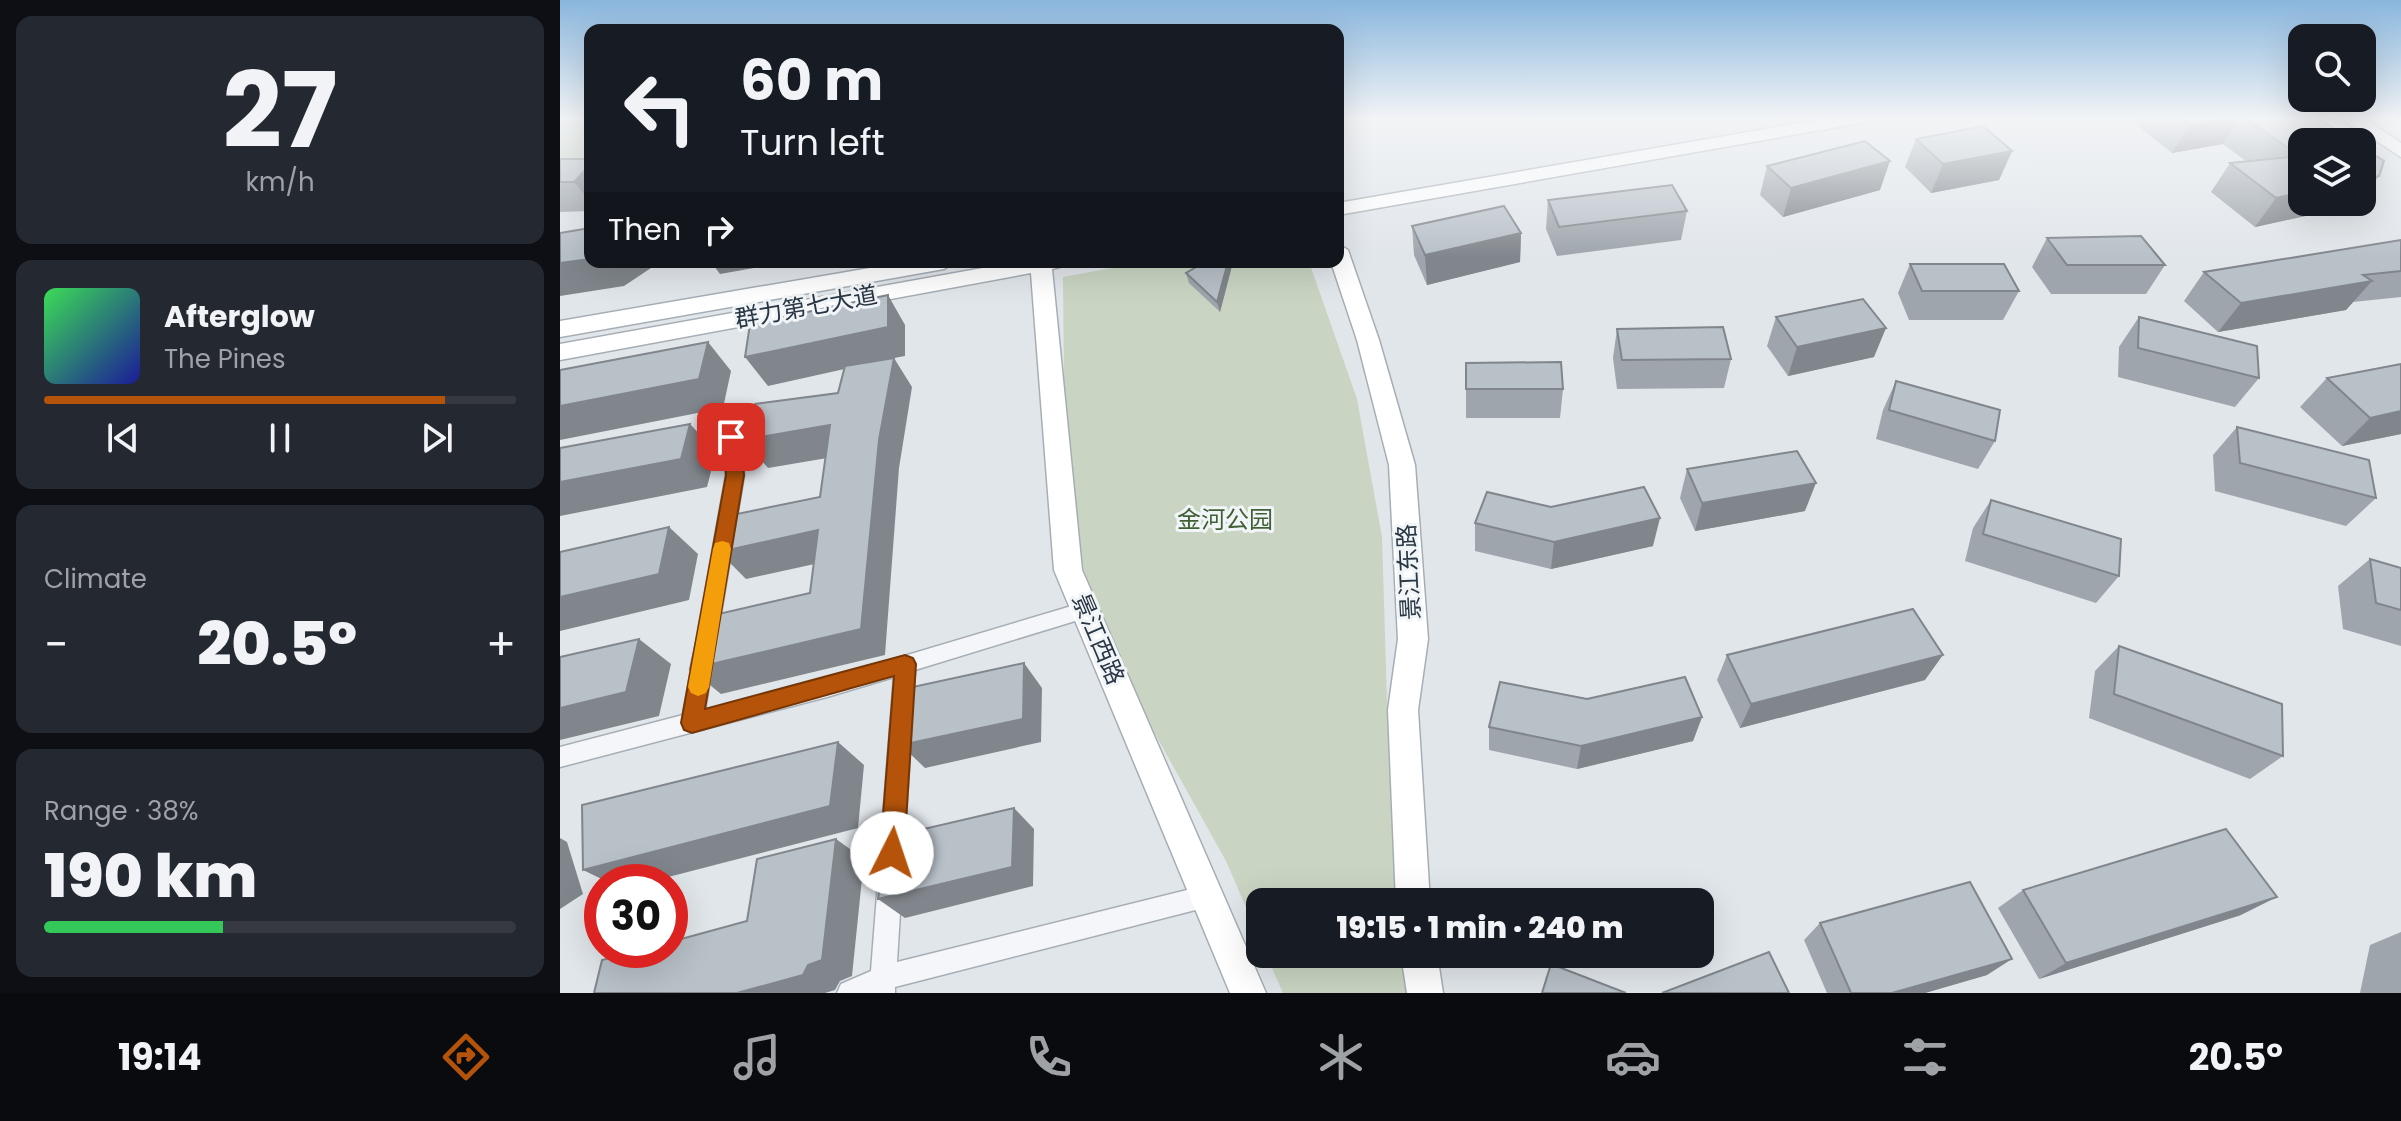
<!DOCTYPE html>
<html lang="en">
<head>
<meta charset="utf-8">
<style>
	:root { --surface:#171b24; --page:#242831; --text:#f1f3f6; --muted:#9ea1a6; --line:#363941; --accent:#b45309 }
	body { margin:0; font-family:Poppins,"Noto Sans SC",sans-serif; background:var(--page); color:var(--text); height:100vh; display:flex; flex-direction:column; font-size:30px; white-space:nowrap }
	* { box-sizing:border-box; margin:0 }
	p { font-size:26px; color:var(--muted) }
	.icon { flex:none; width:44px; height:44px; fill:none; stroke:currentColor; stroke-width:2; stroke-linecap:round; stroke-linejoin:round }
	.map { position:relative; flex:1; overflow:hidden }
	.details { display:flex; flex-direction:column; gap:16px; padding:16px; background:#0d0f14; width:560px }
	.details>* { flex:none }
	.banner { position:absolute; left:24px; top:24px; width:760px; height:244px; border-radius:16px; box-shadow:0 8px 32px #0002; background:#171b24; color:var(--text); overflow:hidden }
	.fabs { position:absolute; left:1728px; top:24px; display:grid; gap:16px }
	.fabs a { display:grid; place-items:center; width:88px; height:88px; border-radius:16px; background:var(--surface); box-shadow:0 8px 32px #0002; font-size:40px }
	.speed { position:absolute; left:24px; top:864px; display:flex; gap:16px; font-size:40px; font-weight:700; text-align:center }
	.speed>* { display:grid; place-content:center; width:104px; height:104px; border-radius:50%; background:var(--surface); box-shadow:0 8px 32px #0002; line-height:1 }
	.speed .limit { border:12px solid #d22; background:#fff; color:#111 }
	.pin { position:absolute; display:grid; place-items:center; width:68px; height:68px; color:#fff; margin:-34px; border-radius:16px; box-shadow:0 4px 12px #0006 }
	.me { position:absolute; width:88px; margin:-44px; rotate:4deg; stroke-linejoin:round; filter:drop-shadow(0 0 6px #0008) }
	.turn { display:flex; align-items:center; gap:28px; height:168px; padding:0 24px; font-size:36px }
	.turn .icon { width:104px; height:104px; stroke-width:2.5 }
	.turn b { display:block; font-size:56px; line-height:68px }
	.then { display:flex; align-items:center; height:76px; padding:0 24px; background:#0003; gap:16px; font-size:30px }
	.big { font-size:60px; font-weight:800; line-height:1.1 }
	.details .tile { flex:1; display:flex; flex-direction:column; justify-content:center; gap:12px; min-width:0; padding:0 28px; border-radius:16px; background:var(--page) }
	.details .dial { align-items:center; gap:0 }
	.dial b { font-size:104px; line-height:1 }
	.song { display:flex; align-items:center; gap:24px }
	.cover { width:96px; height:96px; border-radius:12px; background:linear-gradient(135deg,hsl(130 70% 55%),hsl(240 70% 35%)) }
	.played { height:8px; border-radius:4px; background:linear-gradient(90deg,var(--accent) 85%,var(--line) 85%) }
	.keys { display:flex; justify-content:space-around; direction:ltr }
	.heat { display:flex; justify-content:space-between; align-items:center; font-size:44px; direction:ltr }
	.charge { height:12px; border-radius:6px; background:linear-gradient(90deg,#34c759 38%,var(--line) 0) }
	.trip { position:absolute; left:686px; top:888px; width:468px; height:80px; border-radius:16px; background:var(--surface); box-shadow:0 8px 32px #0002; font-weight:800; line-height:80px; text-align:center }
	.dock { display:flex; height:128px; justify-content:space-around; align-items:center; background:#090b0e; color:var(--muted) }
	.dock .icon { width:56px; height:56px }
	.dock .on { color:var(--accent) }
	.dock b { font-size:36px; color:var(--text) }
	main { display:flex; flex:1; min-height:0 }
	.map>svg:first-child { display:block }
	.green { fill:#c9d5c2 }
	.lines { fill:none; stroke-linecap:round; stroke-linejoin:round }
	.street-casing { stroke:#a6aeb5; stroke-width:3 }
	.secondary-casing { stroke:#a6aeb5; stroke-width:3 }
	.street { fill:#f4f6f9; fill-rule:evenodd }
	.secondary { fill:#fff; fill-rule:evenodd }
	.wall { fill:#9ea5ac }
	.shaded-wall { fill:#81868c }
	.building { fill:#b8c0c8; stroke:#81868c; stroke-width:2 }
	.route { fill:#b45309; stroke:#753606; stroke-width:2 }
	.slow { fill:#f59e0b }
	.labels { text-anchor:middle; stroke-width:6; stroke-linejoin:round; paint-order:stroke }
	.street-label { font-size:24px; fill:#293643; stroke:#f1f5f8 }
	.park-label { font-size:24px; fill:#426035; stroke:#f1f5f8 }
</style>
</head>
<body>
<main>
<section class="details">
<div class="tile dial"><b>27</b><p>km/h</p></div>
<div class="tile">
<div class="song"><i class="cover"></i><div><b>Afterglow</b><p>The Pines</p></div></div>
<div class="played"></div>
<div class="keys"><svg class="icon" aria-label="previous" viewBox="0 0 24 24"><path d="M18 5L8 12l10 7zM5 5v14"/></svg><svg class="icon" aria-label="pause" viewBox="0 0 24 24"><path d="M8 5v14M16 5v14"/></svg><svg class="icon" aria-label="next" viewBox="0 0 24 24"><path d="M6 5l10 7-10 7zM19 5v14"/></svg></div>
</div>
<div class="tile"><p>Climate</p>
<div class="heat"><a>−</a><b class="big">20.5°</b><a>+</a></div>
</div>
<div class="tile"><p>Range · 38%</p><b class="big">190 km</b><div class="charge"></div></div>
</section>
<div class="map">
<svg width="1841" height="993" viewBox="0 0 1841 993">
	<rect width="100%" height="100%" fill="#e1e6eb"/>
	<g class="green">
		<path d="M0 118H30V159L0 160Z"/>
		<path d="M585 262H749L797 399 822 537 829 766 839 902H700V940L666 861 589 723 520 572 505 486 503 277Z"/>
		<path d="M706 954H843L846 993H723Z"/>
	</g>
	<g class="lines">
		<defs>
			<path id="street" d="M171 431 180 437 184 475 145 710 267 679 525 602 532 604 535 610 532 616 525 618 355 670 337 962 647 885 655 889 659 897 655 905 335 987V993H277L281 984 311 971 334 677 267 697 0 767V747L123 715 166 475 163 445 125 452 116 446 125 440Z"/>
			<g id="secondary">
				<path d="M1269 118H1310L1301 123 778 215V203Z"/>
				<path d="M1755 118H1776L1809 142 1802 147V142H1788Z"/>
				<path d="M1781 118H1803L1841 143V157Z"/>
				<path d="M778 244 788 250 819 340 855 465 868 639 858 710 870 902H836L828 710 838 639 829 465 797 340 771 262H778Z"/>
				<path d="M345 262H395L384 269 0 337V321Z"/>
				<path d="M456 262H504L500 267 492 269 522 570 706 993H670L494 570 471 273 0 360V344Z"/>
				<path d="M841 954H877L883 993H847Z"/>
			</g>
		</defs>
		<use href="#street" class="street-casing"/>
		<use href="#secondary" class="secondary-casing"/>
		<use href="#street" class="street"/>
		<use href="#secondary" class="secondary"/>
	</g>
	<g class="wall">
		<path d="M1568 118H1758L1796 205 1695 227 1651 192 1670 163 1687 162 1663 144 1612 153Z"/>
		<path d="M1356 139 1452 151 1439 180 1371 193 1345 167Z"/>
		<path d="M0 159H30V211L0 212Z"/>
		<path d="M1207 166 1320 190 1223 217 1200 195Z"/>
		<path d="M988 200 1127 211 1121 240 997 256 986 229Z"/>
		<path d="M852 226 961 233 960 262 867 285 854 255Z"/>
		<path d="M1487 238 1605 265 1586 294H1491L1472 267Z"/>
		<path d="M1841 240V297L1793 302 1786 310 1658 332 1624 301 1644 272Z"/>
		<path d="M645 262H673L660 312 629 283 626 273Z"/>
		<path d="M1350 264 1459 291 1443 320H1349L1338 293Z"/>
		<path d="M1216 317 1314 357 1228 376 1207 346Z"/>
		<path d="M1579 317 1699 378 1675 407 1558 377 1559 347Z"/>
		<path d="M1057 329 1171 359 1164 388 1057 389 1053 358Z"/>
		<path d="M906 363 1003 389 1000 418H906Z"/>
		<path d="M1767 378 1841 434 1782 446 1740 407Z"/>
		<path d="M1336 381 1435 441 1418 469 1316 439 1323 410Z"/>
		<path d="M1677 427 1816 498 1786 526 1655 491 1653 455Z"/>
		<path d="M1127 469 1245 511 1135 531 1120 498Z"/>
		<path d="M1431 500 1559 576 1536 603 1405 561 1413 528Z"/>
		<path d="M991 507 1093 546 991 569 915 551V523Z"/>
		<path d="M1810 559 1841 568V646L1783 629 1778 586Z"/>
		<path d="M1559 646 1723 756 1690 779 1529 718 1535 671Z"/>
		<path d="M1167 655 1365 680 1180 728 1157 680Z"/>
		<path d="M1027 699 1142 717 1133 741 1017 769 929 750V727Z"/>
		<path d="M1463 890 1681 915 1479 979 1438 908Z"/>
		<path d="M1260 923 1427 975 1365 993H1267L1244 940Z"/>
		<path d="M1841 932V993H1800L1810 945Z"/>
	</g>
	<g class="shaded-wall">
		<path d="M1666 118H1679L1663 144 1612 153 1630 124Z"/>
		<path d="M1452 151 1439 180 1371 193 1383 164Z"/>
		<path d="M1330 161 1320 190 1223 217 1231 188Z"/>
		<path d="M30 165V201L14 182Z"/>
		<path d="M1819 176 1802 197V179Z"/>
		<path d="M1742 192V202H1798L1796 205 1695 227 1716 198Z"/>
		<path d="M961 233 960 262 867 285 865 255Z"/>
		<path d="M30 259V262H100L64 286 0 296V263Z"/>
		<path d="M151 262H228L160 274Z"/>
		<path d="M668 262H673L660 312 657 302Z"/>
		<path d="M1812 281 1786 310 1658 332 1681 303Z"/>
		<path d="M328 295 345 325V356L334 358 352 387 339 468 325 655 161 694 130 669 301 629 319 440 334 358 208 386 185 357Z"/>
		<path d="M1326 328 1314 357 1228 376 1237 347Z"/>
		<path d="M148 342 171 371 163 408 0 440V406Z"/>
		<path d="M1841 411V434L1782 446 1810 418Z"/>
		<path d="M130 424 156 452 147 487 0 516V482Z"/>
		<path d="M270 425 291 454 208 468 184 440Z"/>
		<path d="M1256 483 1245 511 1135 531 1142 503Z"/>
		<path d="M1100 518 1093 546 991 569 994 542Z"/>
		<path d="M109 527 138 554 129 600 0 631V597Z"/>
		<path d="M258 530 282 558 186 579 159 552Z"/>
		<path d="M79 639 111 664 99 716 0 740V708Z"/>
		<path d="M1383 655 1365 680 1180 728 1191 704Z"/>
		<path d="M464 663 482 688 481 742 365 768 341 745Z"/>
		<path d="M1142 717 1133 741 1017 769 1021 746Z"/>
		<path d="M278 742 304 765 298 828 89 882H48L23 870Z"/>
		<path d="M454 808 474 829 473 886 345 918 318 899Z"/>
		<path d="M0 838 7 842 23 894 0 909Z"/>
		<path d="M276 839 304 859 292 976 280 981 275 990 265 993H177Z"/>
		<path d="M1717 897 1681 915 1479 979 1506 963Z"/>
		<path d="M1452 959 1427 975 1365 993H1332Z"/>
	</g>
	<g class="building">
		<path d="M1621 118H1666L1630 124Z"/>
		<path d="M1685 118H1758L1795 142H1742V192L1716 198 1670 163 1740 156Z"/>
		<path d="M1423 126 1452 151 1383 164 1356 139Z"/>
		<path d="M1305 141 1330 161 1231 188 1207 166Z"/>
		<path d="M1802 147 1824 161 1819 176 1802 179Z"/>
		<path d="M0 159H30V165L14 182H0Z"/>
		<path d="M1112 185 1127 211 999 227 988 200Z"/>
		<path d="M944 206 961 233 865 255 852 226Z"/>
		<path d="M30 228V259L0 263V233Z"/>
		<path d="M1581 236 1605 265H1507L1487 238Z"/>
		<path d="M1841 240V271L1803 275 1812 281 1681 303 1644 272Z"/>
		<path d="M645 262H668L657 302 626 273Z"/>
		<path d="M1350 264H1444L1459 291H1362Z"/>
		<path d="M328 295V327L185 357 190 324Z"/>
		<path d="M1303 299 1326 328 1237 347 1216 317Z"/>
		<path d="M1579 317 1697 346 1699 378 1578 348Z"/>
		<path d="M1163 327 1171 359 1062 360 1057 329Z"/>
		<path d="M148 342 139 379 0 406V370Z"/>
		<path d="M334 358 319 440 301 629 130 669 141 618 250 593 258 530 159 552 167 516 260 497 270 425 184 440 195 404 278 393 285 366Z"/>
		<path d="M1001 362 1003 389H906V363Z"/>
		<path d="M1841 364V411L1810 418 1767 378Z"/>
		<path d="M1336 381 1440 410 1435 441 1329 410Z"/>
		<path d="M130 424 121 459 0 482V448Z"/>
		<path d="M1677 427 1809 460 1816 498 1680 463Z"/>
		<path d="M1237 451 1256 483 1142 503 1127 469Z"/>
		<path d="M1084 487 1100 518 994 542 915 523 927 492 991 507Z"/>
		<path d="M1431 500 1561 539 1559 576 1423 534Z"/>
		<path d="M109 527 99 574 0 597V552Z"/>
		<path d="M1810 559 1841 568V610L1816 603Z"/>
		<path d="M1353 609 1383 655 1191 704 1167 655Z"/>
		<path d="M79 639 66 692 0 708V657Z"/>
		<path d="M1559 646 1722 704 1723 756 1554 694Z"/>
		<path d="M464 663 463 719 341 745 348 688Z"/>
		<path d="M1125 677 1142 717 1021 746 929 727 940 682 1027 699Z"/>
		<path d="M278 742 270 806 23 870 22 805Z"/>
		<path d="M454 808 452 867 318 899 325 838Z"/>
		<path d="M1666 829 1717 897 1506 963 1463 890Z"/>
		<path d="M276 839 262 960 248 965 243 975 177 993H34L42 960 79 950H110V942L187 921 197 859Z"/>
		<path d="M1410 882 1452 959 1332 993H1291L1260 923Z"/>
		<path d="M1209 952 1229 993H1102Z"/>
		<path d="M991 964 1066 993H982Z"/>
	</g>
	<linearGradient id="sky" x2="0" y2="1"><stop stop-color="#89b6dd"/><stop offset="0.46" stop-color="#f2f4f6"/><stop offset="1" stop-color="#f2f4f6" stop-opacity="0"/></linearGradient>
	<rect width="1841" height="257" fill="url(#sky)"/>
	<path class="route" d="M171 431 180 437 184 475 145 709 345 655 353 658 356 664 344 853 340 861 332 865 324 861 320 853 334 676 132 733 124 730 121 723 166 475 163 437Z"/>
	<path class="slow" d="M162 541 169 543 171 549 149 687 146 693 138 696 131 693 128 687 153 549 155 543Z"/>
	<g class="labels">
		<g class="street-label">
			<text transform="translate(246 307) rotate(-10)" y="8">群力第七大道</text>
			<text transform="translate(849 572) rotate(-93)" y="8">景江东路</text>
			<text transform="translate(538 639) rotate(67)" y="8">景江西路</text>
		</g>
		<g class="park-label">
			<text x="665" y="528">金河公园</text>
		</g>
	</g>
</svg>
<div class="fabs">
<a><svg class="icon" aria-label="search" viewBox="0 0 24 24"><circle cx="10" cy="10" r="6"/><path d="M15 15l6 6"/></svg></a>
<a><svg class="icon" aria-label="layers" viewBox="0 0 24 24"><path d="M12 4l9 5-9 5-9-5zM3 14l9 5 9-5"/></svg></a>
</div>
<div class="speed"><div class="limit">30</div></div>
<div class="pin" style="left:171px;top:437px;background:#d93025"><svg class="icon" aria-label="arrive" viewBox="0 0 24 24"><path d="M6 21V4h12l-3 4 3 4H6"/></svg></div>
<svg class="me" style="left:332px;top:853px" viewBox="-20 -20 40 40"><circle r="19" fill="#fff"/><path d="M0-13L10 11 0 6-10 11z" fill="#b45309"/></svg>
<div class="trip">19:15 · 1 min · 240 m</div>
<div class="banner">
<div class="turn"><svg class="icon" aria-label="left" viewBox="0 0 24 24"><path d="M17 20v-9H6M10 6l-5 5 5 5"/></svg><div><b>60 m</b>Turn left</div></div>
<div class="then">Then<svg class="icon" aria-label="right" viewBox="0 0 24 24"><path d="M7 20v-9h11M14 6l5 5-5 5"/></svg></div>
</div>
</div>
</main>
<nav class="dock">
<b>19:14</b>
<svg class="icon on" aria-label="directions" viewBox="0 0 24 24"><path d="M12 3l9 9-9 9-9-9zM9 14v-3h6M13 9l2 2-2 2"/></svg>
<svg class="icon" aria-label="music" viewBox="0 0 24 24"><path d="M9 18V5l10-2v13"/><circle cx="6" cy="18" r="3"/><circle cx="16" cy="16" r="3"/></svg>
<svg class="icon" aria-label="phone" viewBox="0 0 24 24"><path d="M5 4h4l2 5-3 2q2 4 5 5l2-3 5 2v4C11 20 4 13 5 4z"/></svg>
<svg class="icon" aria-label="climate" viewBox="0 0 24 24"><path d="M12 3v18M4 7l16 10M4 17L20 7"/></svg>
<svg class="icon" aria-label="car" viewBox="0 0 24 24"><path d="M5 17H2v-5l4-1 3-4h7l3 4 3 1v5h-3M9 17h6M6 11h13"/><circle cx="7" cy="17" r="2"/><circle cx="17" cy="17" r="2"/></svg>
<svg class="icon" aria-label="filters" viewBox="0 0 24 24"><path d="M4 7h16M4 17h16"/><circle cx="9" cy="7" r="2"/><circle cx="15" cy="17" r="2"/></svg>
<b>20.5°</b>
</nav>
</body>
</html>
